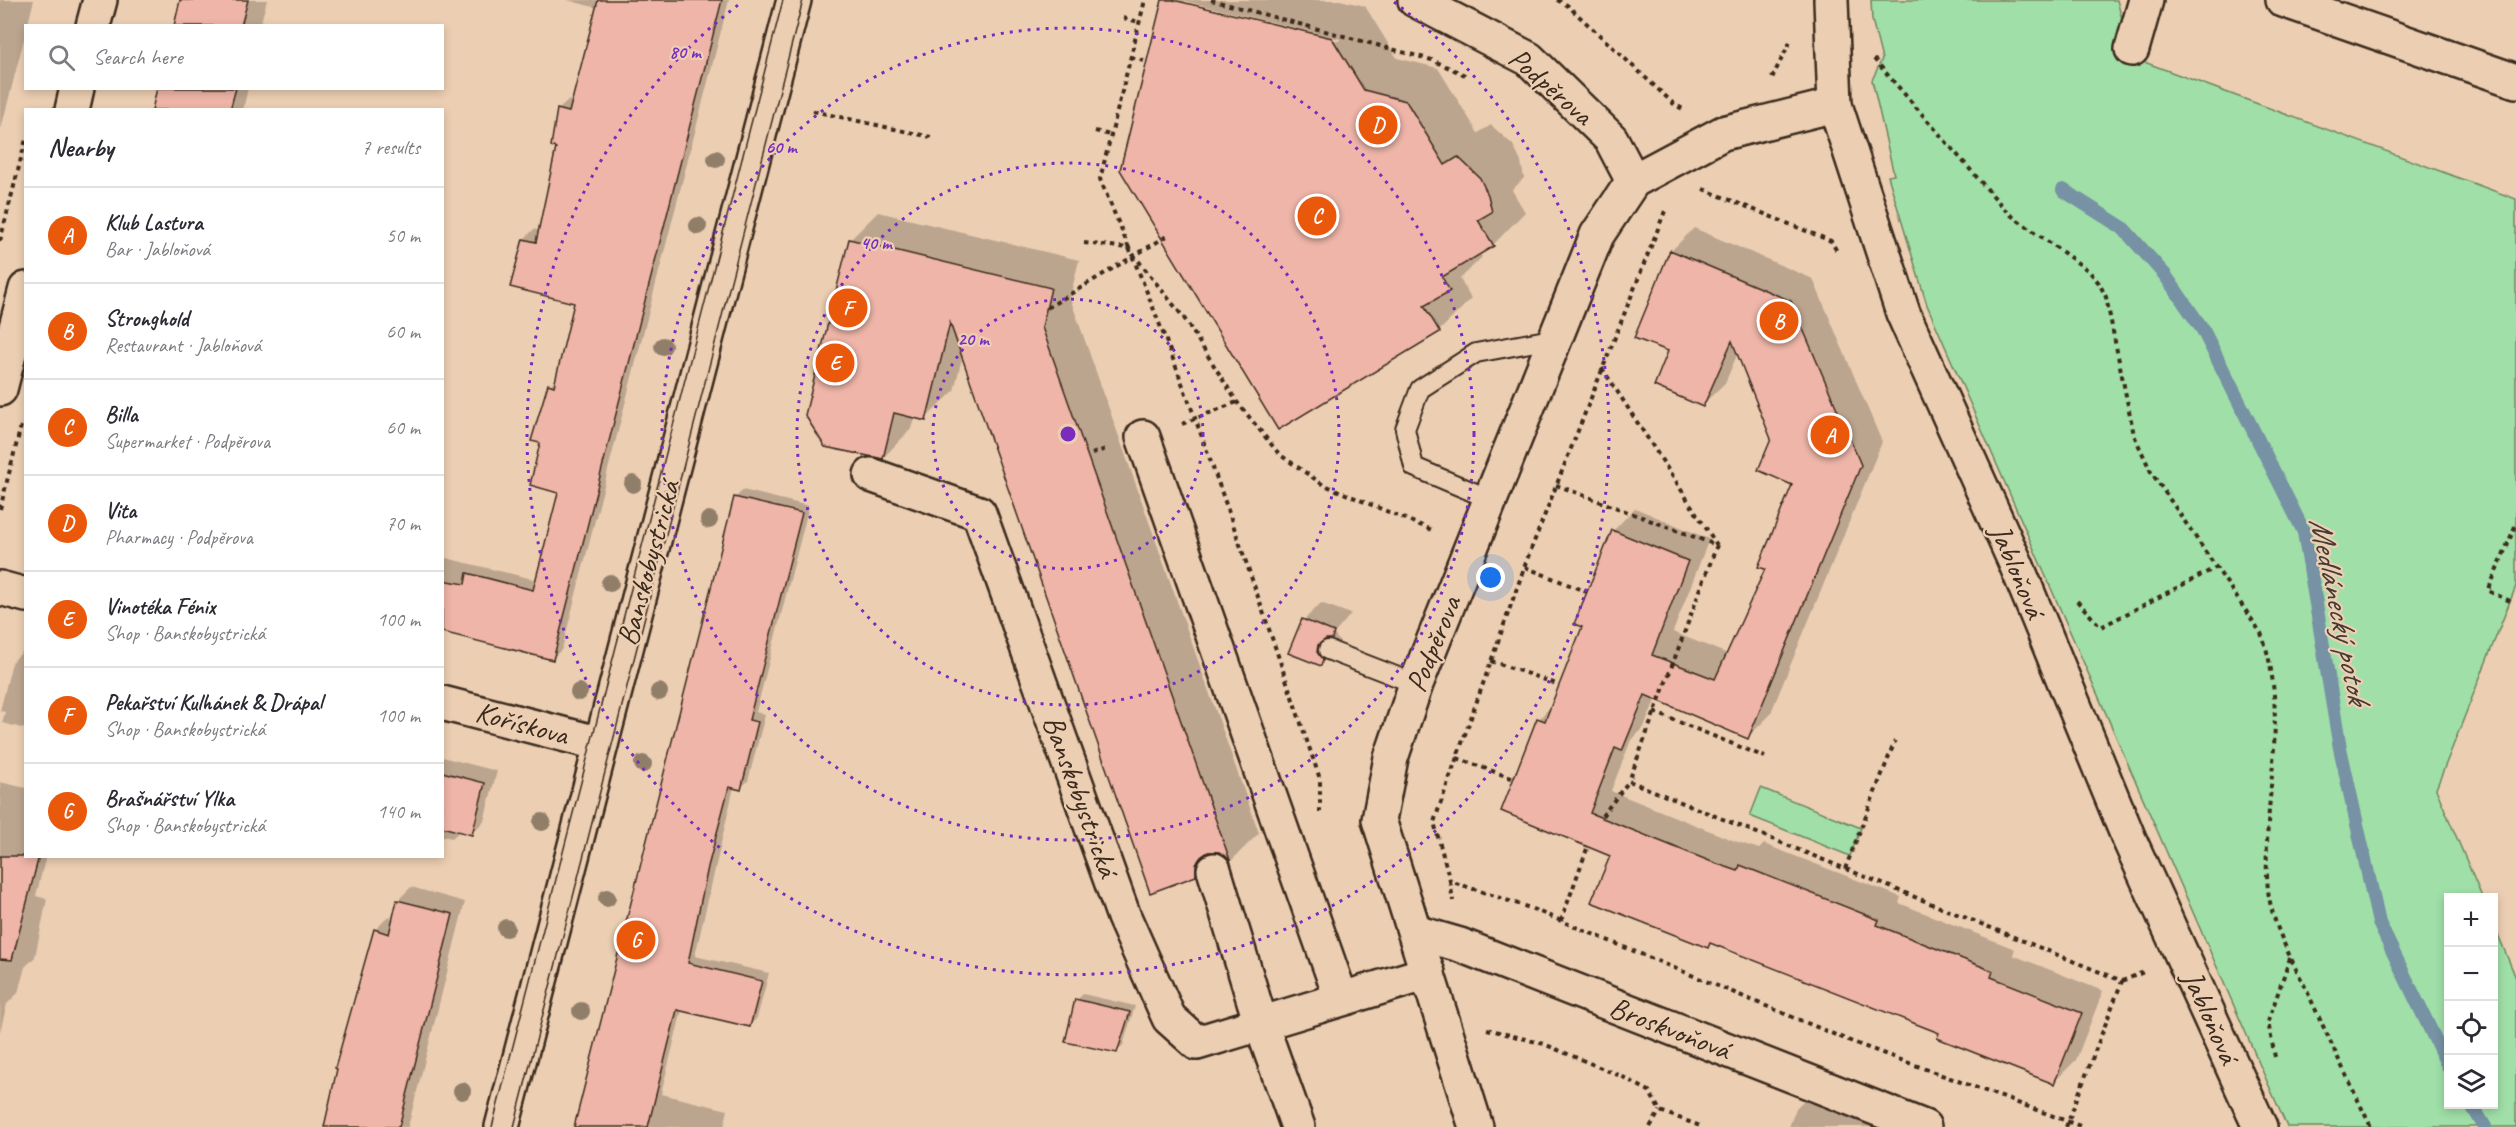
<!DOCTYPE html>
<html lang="en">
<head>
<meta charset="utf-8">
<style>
  :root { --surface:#fff; --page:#f2f2f3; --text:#2b2b33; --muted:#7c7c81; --line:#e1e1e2; --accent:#ea580c }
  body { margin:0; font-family:Caveat,sans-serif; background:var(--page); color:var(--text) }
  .controls { position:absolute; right:18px; bottom:18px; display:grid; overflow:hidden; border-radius:0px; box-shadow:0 3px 9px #0003 }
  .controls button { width:54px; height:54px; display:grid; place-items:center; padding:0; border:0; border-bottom:2px solid var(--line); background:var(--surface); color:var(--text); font:30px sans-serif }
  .you { position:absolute; left:1491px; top:578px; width:21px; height:21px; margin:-15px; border:4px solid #fff; border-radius:50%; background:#1a73e8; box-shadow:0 0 0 9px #1a73e833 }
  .badge { display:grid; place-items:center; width:39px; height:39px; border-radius:50%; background:var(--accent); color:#fff; font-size:20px; font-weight:700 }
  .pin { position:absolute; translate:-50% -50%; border:3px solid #fff; box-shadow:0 2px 6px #0006 }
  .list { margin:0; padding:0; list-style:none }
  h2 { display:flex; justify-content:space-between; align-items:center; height:78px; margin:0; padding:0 24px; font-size:26px }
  h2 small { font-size:20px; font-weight:400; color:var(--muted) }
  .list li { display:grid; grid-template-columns:39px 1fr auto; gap:18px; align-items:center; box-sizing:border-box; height:96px; padding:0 24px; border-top:2px solid var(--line) }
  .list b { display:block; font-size:22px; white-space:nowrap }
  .list p { margin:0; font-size:20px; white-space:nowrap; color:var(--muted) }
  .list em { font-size:20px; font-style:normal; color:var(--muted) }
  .icon { flex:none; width:33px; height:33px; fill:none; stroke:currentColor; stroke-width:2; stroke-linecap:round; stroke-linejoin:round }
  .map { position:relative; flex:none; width:2516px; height:1127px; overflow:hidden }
  .search { position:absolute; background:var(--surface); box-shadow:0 3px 9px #0003; left:24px; top:24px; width:420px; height:66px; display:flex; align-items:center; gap:15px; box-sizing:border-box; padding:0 21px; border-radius:0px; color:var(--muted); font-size:22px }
  .panel { position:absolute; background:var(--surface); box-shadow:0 3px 9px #0003; left:24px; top:108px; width:420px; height:750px; border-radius:0px }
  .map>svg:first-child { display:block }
</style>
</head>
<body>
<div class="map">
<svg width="2516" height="1127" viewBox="0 0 2516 1127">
  <rect width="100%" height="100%" fill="#eccfb3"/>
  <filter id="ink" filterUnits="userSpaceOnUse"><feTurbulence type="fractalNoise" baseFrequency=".0167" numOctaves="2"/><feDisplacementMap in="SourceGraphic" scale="12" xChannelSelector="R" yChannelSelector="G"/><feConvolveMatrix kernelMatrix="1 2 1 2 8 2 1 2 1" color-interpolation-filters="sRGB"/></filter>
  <g filter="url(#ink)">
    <g fill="#a0dfa7" stroke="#6e8462" stroke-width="1.5">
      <path d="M1871,0h246l5,19 -5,33 399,147v387l-80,203 46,108 -34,1v206h46v-179l22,53v149h-229l-360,-822 -39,-129 6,-1 -22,-95 10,-21 -10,-39z"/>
      <path d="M1761,788l100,40 -11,28 -100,-40z"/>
    </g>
    <g fill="#0003" fill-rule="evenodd">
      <path d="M0,0h34l-34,133z"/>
      <path d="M183,0h84l-7,26h-84z"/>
      <path d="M567,0h162l-167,649 -10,10 -110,-28v-74l95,23 23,-88 -18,-50 8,-57 8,-8 18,-75 -52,-63 10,-10 6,2 18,-85 -5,-1 6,-36 10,-9 4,1 24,-93z"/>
      <path d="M1163,0h177l25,6 32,52 41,10 40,65 13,-8 22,20 8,17 3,16 -12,12 13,22 -32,33 -14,8 3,4 -22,22 11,20 -32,32zM1185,1l155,38 -1,2 -154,-37z"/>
      <path d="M160,88h88l-5,22h-89z"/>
      <path d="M878,212l201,48 -9,38 189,535 -28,28 -11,-10 -24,24 -233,-521 -9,37 -29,28 -11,-2 -3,12 -28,29 -33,-218z"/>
      <path d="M1694,228l119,51 69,163 -112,273 -22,22 -92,-39 -12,29 -13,13 -20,51 124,50 24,8 5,-5 137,53 -2,6 116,46 -2,6 90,36 -27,69 -23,23 -112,-51 -229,-90 -5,4 -95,-91 -73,-136 14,-15 31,-78 29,-95 22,-23 74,31 -36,93 55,22 39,-86 27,-84 -56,-131 -13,30 -23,22 -32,-55 1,-99z"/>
      <path d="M743,490l66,16 -53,206 9,3 -17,66 -8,7 -6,-1 -39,169 74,17 -12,45 -8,8 -67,-16 -21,84 67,16 -4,17h-148l159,-629z"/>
      <path d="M1321,603l30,11 -17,20 6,8 -1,4 -18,18 -17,-44z"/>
      <path d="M24,650h2v79l-24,-6 3,-11 -5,-1 12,-49z"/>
      <path d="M442,757l55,14 -13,50 -12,12 -11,-3 -9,8 -10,-2z"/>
      <path d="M0,782l26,6v68h20l-10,40 11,3 -12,58 -10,10 -7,26 -11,11 -7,28z"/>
      <path d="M411,887l54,15 -57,225h-82l49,-197 13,-13 6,1 4,-18z"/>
      <path d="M1083,994l52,12 -12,39 -6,6 -40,-51z"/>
      <path d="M1818,1086l101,41h-130l7,-19z"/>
    </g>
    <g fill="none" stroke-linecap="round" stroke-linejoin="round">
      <g stroke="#7692a4" stroke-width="14">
        <path d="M2063,190l60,38 42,47 38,55 101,202 36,216 39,175 69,143"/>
        <path d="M2471,1104l14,23"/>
      </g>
    </g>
    <g fill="#eeb5a8" stroke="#3b2a1e" stroke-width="1.5">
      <path d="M180,0h68l-7,26h-67z"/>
      <path d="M598,0h124l-169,660 -111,-28v-52l23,4 2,-11 66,17 25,-97 -28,-8 10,-42 -9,-2 17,-57 6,2 20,-83 -64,-16 13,-48 13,3 20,-94 -5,-2 6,-37 12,3z"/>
      <path d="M1162,0h11l159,38 32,52 42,11 39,64 13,-8 22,21 8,17 4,17 -14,8 16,26 -52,31 8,14 -26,15 16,26 -162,98 -158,-260z"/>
      <path d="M157,88h79l-6,22h-78z"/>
      <path d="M849,239l202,49 -9,39 189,536 -12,-11h-11l-7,5 -5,8v11l-46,17 -200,-570 -24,98 -32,-8 -11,46 -58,-12 -20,-32z"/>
      <path d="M1670,250l121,51 70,164 -113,274 -103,-44 -23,56 -7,-3 -25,65 122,49 26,9 2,-6 139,55 -2,5 116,46 -2,6 91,36 -28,71 -117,-46 2,-5 -229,-90 -2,5 -117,-46 19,-46 -109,-45 36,-93 8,3 37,-94 -8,-3 38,-94 76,31 -36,94 63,24 50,-110 -7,-2 34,-82 -34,-15 13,-31 -39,-98 -29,66 -49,-21 14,-35 -34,-13z"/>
      <path d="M734,497l68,16 -53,207 9,2 -17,68 -12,-3 -21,80 -20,96 74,18 -12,46 -73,-17 -29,117h-74z"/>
      <path d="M1302,619l32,13 -2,7h-6l-8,6 -1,7 6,8 -2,6 -33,-13z"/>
      <path d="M442,772l43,11 -13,52 -30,-8z"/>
      <path d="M0,856h39l-27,104 -12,-1z"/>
      <path d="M397,900l56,14 -54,213h-75l13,-58 -2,-1 39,-139 15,5z"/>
      <path d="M1075,999l55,13 -13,41 -52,-11z"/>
    </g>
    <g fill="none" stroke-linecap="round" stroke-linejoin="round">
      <defs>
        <g id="service">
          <path d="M1492,500l-78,-33 -9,-38 15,-40 56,-36 81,-15"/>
          <path d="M1328,650l88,34"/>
        </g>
        <g id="minor">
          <path d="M1415,0l114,59 82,80 22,42"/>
          <path d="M1831,0l4,105 68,208 113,251 113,275 131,288"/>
          <path d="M2283,0l233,81"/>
          <path d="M93,26l7,-26"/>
          <path d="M2132,49l14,-49"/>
          <path d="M72,110l5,-22"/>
          <path d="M0,389l26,-100"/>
          <path d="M1143,437l198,561"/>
          <path d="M871,475l108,38 145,404 45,101 28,25 231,-70"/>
          <path d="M0,588l26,7"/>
          <path d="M442,703l159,41"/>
          <path d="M1214,870l47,154 37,103"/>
          <path d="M1415,932l45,13 464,182"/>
          <path d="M1476,1127l-97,-307 12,-62 25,-74 181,-449 36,-54 90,-48 112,-28"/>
        </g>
        <path id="tertiary" d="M502,1127l292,-1127"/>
      </defs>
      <use href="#service" stroke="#3b2a1e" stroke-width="22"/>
      <use href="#minor" stroke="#3b2a1e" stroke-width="38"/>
      <use href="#tertiary" stroke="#3b2a1e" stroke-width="38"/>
      <g stroke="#3b2a1e" stroke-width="4" stroke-dasharray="4.5 4.5" stroke-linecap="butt">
        <path d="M1211,0l221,60 33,15"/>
        <path d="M1557,0l10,5 108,100 8,4"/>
        <path d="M1123,18l16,4"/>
        <path d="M1131,57l16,5"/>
        <path d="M1874,59l134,154 81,58 10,12 7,14 28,138 17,37 110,161c31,82 -1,172 7,257 4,35 24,70 39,101 21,46 42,91 64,136"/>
        <path d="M1772,78l18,-36"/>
        <path d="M813,111l118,26"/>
        <path d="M1095,131l15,4"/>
        <path d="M1703,189l128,52 7,12"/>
        <path d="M1665,211l-137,346 -94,265 16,59 80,27 325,135 228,84"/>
        <path d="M0,241l26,-102"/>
        <path d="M1084,243l45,5c72,174 130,353 191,531v33"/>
        <path d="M1129,248l-29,-69 45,-179"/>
        <path d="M1133,254l51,64 53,84 42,52 43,30 112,47"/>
        <path d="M1602,368l115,177"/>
        <path d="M1182,424l55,-22"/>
        <path d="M1092,454l14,-5"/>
        <path d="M1556,485l160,60"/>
        <path d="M0,509l22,-87"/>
        <path d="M1717,545l-88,236 493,200 -56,146"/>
        <path d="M1525,567l62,25"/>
        <path d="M2077,601l24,26 116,-60"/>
        <path d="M2510,601l-22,-10 28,-67"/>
        <path d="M1491,661l68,24"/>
        <path d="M1654,712l111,45"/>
        <path d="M1457,758l57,21"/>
        <path d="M1602,816l27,-35"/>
        <path d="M1845,869l50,-128"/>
        <path d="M1450,881l3,20"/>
        <path d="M1561,921l27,-75"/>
        <path d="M2122,981l22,-9"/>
        <path d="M1487,1029l57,15 81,34 24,13 11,20 43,16"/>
        <path d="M2275,1057l-7,-35 22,-64"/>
        <path d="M1650,1127l10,-16"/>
      </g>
      <use href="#service" stroke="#eccfb3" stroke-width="18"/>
      <use href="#minor" stroke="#eccfb3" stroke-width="33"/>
      <use href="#tertiary" stroke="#eccfb3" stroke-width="33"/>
      <g stroke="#3b2a1e" stroke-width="1.5">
        <path d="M492,1127l291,-1127"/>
        <path d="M514,1127l289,-1127"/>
      </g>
      <path stroke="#3b2a1e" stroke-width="4" stroke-dasharray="4.5 4.5" stroke-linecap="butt" d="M1047,308l120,-72"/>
    </g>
    <g fill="#907e69">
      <circle cx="716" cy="159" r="9"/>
      <circle cx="698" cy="226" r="9"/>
      <circle cx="663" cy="346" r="9"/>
      <circle cx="633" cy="484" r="9"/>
      <circle cx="709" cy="520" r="9"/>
      <circle cx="610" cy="583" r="9"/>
      <circle cx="579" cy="692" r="9"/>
      <circle cx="659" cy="692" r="9"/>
      <circle cx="643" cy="764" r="9"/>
      <circle cx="542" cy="822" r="9"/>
      <circle cx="607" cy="898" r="9"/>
      <circle cx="506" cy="928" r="9"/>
      <circle cx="581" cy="1011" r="9"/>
      <circle cx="462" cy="1091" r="9"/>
    </g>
  </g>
  <g fill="none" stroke="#7b2cbf" stroke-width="3" stroke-dasharray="3 6">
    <circle cx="1068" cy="434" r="135"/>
    <circle cx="1068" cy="434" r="271"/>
    <circle cx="1068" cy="434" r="406"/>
    <path d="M1394 2A541 541 0 1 1 742 2"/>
  </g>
  <g text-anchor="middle" stroke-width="4.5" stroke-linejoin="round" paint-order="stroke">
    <g font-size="30" fill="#3b2a1e" stroke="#eccfb3">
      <text transform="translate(1551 86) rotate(41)" y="10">Podpěrova</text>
      <text transform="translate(648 563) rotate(-75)" y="10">Banskobystrická</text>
      <text transform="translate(2018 571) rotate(67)" y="10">Jabloňová</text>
      <text transform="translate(1433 644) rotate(-68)" y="10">Podpěrova</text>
      <text transform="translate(522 723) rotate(15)" y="10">Kořískova</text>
      <text transform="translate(1081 796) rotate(70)" y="10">Banskobystrická</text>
      <text transform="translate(2211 1017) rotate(66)" y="10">Jabloňová</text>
      <text transform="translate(1670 1028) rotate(21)" y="10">Broskvoňová</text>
    </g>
    <g font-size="32" font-style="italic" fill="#453b34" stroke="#eccfb3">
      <text transform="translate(2340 610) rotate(78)" y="11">Medlánecký potok</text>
    </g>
  </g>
  <circle cx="1068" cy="434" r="9" fill="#7b2cbf" stroke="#eccfb3" stroke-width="3"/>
  <g font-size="18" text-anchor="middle" font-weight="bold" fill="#7b2cbf" stroke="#eccfb3" stroke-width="4.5" stroke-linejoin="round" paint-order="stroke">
    <text x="685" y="58">80 m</text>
    <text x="781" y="153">60 m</text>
    <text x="876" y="249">40 m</text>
    <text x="973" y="345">20 m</text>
  </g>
</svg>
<div class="controls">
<button>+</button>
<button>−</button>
<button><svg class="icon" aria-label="locate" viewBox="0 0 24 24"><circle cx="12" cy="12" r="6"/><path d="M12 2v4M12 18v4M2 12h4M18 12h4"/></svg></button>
<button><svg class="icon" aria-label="layers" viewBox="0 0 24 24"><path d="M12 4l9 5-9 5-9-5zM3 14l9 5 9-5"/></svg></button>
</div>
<div class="you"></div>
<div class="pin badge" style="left:1830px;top:435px">A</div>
<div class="pin badge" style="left:1779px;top:321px">B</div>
<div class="pin badge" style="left:1317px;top:216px">C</div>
<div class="pin badge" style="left:1378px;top:125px">D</div>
<div class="pin badge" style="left:835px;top:363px">E</div>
<div class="pin badge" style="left:848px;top:308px">F</div>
<div class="pin badge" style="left:636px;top:940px">G</div>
<div class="search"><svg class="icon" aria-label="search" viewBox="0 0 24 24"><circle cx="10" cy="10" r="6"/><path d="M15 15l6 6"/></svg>Search here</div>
<section class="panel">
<h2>Nearby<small>7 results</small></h2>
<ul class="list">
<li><span class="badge">A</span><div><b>Klub Lastura</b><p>Bar · Jabloňová</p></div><em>50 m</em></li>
<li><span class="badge">B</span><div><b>Stronghold</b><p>Restaurant · Jabloňová</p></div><em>60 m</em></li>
<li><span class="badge">C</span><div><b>Billa</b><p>Supermarket · Podpěrova</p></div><em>60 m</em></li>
<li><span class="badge">D</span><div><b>Vita</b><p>Pharmacy · Podpěrova</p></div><em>70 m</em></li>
<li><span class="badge">E</span><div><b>Vinotéka Fénix</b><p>Shop · Banskobystrická</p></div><em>100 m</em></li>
<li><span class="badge">F</span><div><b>Pekařství Kulhánek &amp; Drápal</b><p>Shop · Banskobystrická</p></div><em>100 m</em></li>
<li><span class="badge">G</span><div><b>Brašnářství Ylka</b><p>Shop · Banskobystrická</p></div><em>140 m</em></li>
</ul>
</section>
</div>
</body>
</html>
